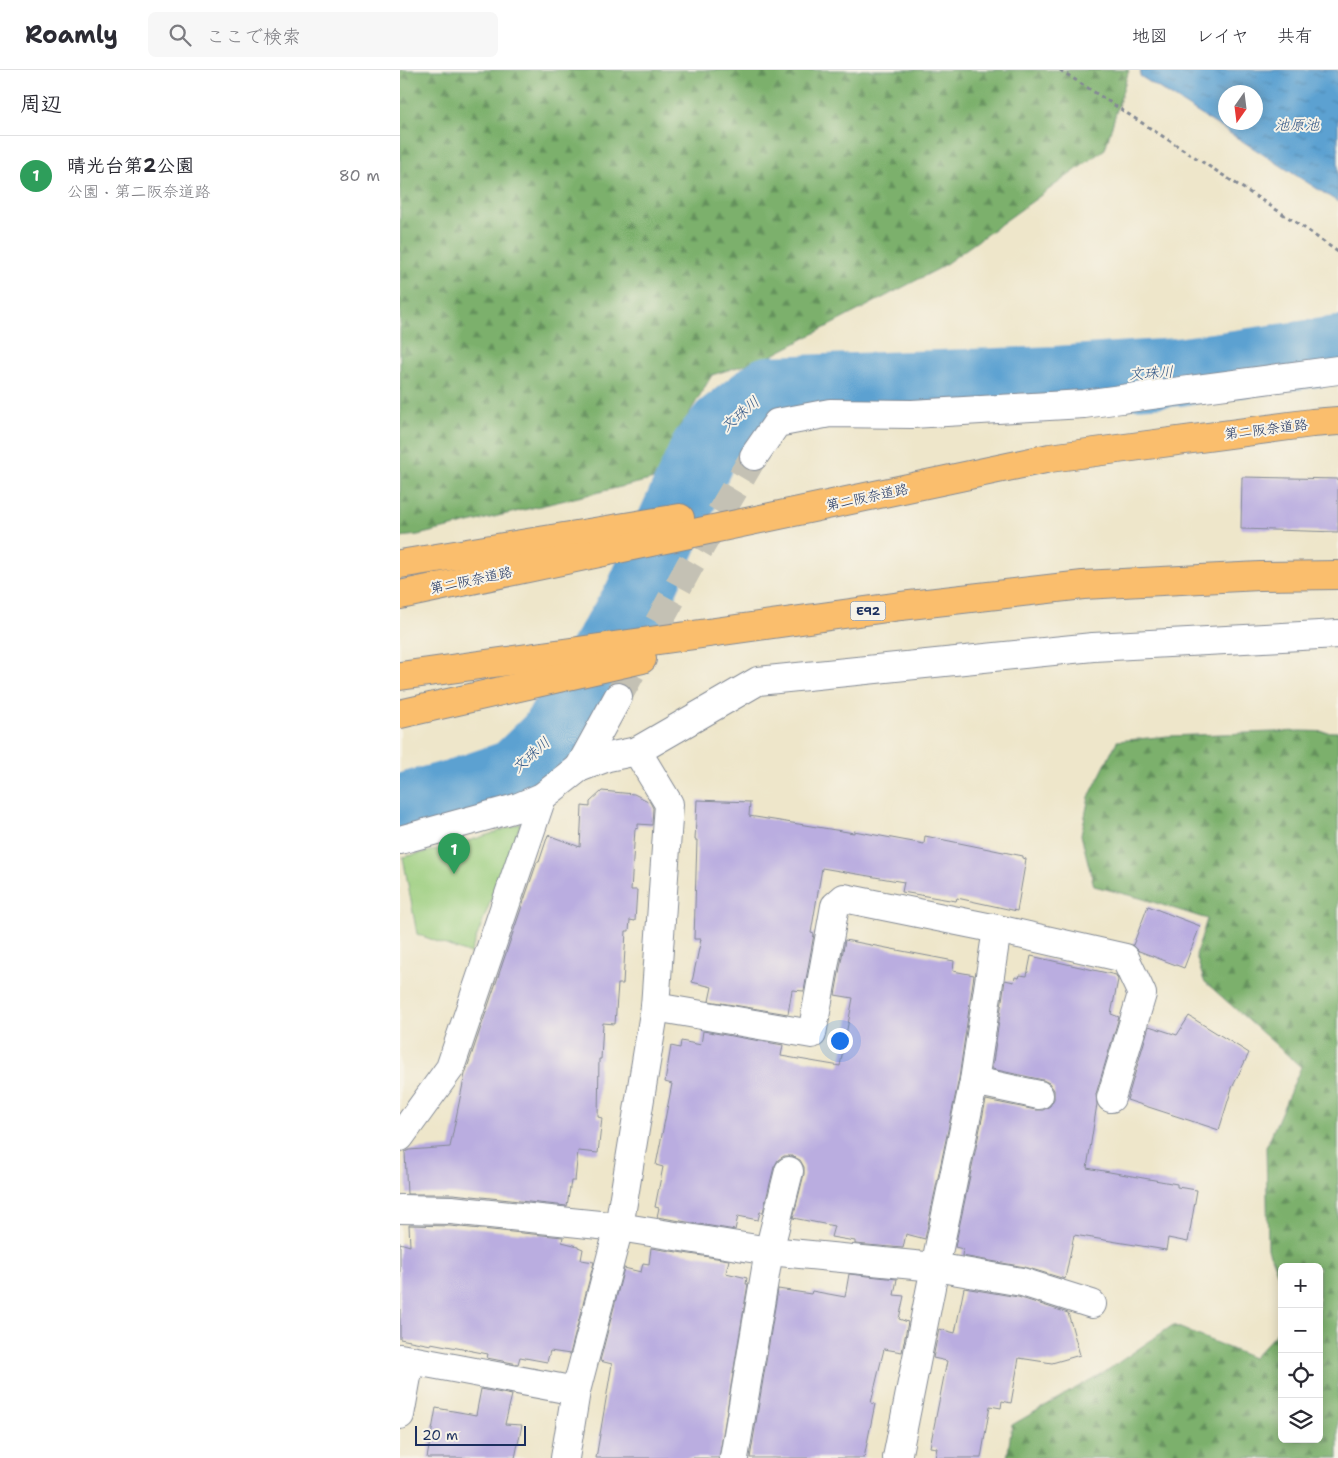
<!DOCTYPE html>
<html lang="ja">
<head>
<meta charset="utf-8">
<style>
  :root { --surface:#fff; --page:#f7f7f7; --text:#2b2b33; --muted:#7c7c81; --line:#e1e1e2; --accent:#b45309 }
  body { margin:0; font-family:"Shantell Sans","Klee One",sans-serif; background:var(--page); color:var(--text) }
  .controls { position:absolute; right:15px; bottom:15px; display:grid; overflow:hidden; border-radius:8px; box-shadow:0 2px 12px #0003 }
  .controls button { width:45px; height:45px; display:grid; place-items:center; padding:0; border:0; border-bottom:1px solid var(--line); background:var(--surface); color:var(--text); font:25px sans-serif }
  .compass { position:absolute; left:818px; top:15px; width:45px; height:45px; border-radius:50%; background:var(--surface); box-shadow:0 2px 12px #0003; rotate:194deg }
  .scale { position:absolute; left:15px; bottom:12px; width:111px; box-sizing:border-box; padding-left:5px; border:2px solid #1b2f5e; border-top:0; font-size:14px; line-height:18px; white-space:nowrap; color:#1b2f5e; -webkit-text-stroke:4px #f7f3e8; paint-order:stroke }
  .you { position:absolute; left:439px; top:970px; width:18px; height:18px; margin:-12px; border:4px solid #fff; border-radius:50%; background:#1a73e8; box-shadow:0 0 0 8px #1a73e833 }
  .badge { display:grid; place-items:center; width:32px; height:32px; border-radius:50%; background:var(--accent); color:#fff; font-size:16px; font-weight:700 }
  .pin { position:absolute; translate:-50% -41px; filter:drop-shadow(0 1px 2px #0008) }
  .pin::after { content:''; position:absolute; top:26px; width:18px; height:15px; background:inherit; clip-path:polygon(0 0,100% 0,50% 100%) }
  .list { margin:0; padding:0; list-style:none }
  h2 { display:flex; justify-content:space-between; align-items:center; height:65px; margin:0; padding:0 20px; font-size:21px }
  h2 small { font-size:16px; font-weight:400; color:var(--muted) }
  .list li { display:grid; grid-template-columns:32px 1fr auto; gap:15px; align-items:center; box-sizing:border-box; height:80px; padding:0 20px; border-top:1px solid var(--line) }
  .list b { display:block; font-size:19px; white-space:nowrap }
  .list p { margin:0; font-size:16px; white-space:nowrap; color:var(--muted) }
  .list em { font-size:16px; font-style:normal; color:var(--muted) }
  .icon { flex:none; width:28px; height:28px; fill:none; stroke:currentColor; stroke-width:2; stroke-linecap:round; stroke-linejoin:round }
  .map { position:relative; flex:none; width:938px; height:1388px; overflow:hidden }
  header { display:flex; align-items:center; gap:30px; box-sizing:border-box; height:70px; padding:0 25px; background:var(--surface); border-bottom:1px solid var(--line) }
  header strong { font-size:24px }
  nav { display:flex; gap:28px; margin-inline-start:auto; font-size:18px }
  .search { width:350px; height:45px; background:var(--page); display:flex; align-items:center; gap:12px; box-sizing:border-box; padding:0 18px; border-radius:8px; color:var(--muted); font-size:19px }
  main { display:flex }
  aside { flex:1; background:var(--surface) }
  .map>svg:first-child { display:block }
</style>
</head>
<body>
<header>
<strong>Roamly</strong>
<div class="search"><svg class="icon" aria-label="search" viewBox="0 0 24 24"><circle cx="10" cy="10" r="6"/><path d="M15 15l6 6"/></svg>ここで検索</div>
<nav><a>地図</a><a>レイヤ</a><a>共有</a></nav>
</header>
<main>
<aside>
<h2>周辺<small></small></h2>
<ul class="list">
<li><span class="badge" style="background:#2e9e5b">1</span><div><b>晴光台第2公園</b><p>公園 · 第二阪奈道路</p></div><em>80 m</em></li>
</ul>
</aside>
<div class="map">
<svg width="938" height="1388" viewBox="0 0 938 1388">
  <defs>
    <pattern id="forest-firs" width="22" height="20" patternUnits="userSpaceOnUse" patternTransform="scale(1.25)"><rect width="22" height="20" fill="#7bb06c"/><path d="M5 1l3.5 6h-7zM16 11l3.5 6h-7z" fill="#64905c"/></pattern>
    <pattern id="water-ripples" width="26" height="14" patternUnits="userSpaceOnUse" patternTransform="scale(1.25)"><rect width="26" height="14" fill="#5ca1d1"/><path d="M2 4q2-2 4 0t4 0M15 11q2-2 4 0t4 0" fill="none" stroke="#4b84ad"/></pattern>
  </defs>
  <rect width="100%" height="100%" fill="#f7f3e8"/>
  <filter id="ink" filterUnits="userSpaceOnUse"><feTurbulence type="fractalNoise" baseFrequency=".02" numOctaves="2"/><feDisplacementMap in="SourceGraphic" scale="10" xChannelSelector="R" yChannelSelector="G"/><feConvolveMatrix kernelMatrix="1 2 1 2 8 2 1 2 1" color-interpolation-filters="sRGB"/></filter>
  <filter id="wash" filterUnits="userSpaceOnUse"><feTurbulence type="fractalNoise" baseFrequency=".0096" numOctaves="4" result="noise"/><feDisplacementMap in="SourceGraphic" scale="20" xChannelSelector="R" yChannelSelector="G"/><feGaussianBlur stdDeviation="1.12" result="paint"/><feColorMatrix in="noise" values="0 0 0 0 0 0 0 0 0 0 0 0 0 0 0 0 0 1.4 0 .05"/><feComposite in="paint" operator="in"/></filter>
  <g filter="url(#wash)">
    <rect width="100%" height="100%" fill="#eee6ca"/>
    <path fill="#9acd7d" stroke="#5a7e6e" d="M121,753l-51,131 -53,-20 -14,-77c41,-8 79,-19 118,-34z"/>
    <g fill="url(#forest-firs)" stroke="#4b7065">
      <path d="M0,0h729l-24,79 -165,119 -173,90 -55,17 -28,47 -17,54 -249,59 -18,2z"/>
      <path d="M900,661l38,1v726h-331l5,-33 97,-56 64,-44 80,33 29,-31v112h37v-172h-37v18l-14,-36 -2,-102 35,-80 -97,-86 -8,-26 11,-36 -67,-21 -46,-12 -13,-51 8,-38 28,-56 51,-5z"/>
    </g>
    <path fill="url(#water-ripples)" stroke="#3c6898" fill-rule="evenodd" d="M741,0h197v132l-198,-126zM826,22h30v30h-30z"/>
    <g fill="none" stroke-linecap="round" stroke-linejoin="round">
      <path stroke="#5ca1d1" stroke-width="68" d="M0,738l59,-16 56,-19 36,-35 86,-139 67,-149 18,-23 47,-37 288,-10 121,-8 160,-22"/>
    </g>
    <g id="blocks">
      <g fill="#baade0">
        <path d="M842,407l96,2v53l-97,-3z"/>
        <path d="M202,721l32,3 16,8 3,6 -1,17 -14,-1v4l-3,1 -4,61h6l-2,31 -5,-1 -1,11h-3l-3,53h-5l-3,40 -12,-1 -2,36h-2l-1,58 4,1 -4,35 -20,-2 -3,30h-4l-4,25 -114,-12h-46l-2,-42 4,-2 41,-3 15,-73 72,-212h2l9,-27 32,12 2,-41 8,1v-5z"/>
        <path d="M297,730l53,2 -1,14 105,17v-2l70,13 1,-8 98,20v2l3,1 -9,52 -60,-13 -1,3 -54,-9 2,-10 -82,-14 -11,65 3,1 -10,57 -12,-1 -4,24 -79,-13 3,-14 -20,-5 9,-43h-7l3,-99h-2z"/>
        <path d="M748,836l52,20 -16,42 -45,-17 -6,-6z"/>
        <path d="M445,870l109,21 -1,10 21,4 -15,103 -34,161 -19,-5 -3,14 -48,-4v-3l-24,-4 3,-11 -41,-8 11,-44v-7l-4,-7 -8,-4h-8l-6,4 -4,7 -11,45h-3l-2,8 -20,-4 -3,14 -78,-13 2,-9 -4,-1 8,-40 -7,-2 16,-81 -7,-2 6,-36 9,2 1,-7 20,4 2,-14 80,14 -2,11 59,10 13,-68 -18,-3z"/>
        <path d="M631,886l85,19 2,5 -7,34 8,3 -23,77 1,10 -10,64 90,16v3l20,3 -9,52 -20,-4 -2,12 -92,-15 -9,44 -40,-12 -63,-11 1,-7 -8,-2 31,-147 50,10h7l7,-4 4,-7v-9l-5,-7 -6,-3 -51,-11 13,-89 9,2 1,-5 4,1 1,-3 7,1z"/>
        <path d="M789,946l60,37 -17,35 -13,42 -92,-30 22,-74 28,9z"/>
        <path d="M9,1155l41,1 113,11 -1,5 16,4v1l5,2 -2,11 13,2 -24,92 -20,-3 -3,11 -27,-5 -2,7 -31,-6 1,-4 -57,-11v2l-31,-6v-96l10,3z"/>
        <path d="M251,1178l78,12 -3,13 21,5 -1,6h2l-29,174h-123l16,-94 -12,-3 24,-93 17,4 2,-9 6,1z"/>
        <path d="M449,1204l48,5 -3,16 10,1 -5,23 9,3 -6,30 -18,-3 -13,54 4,1 -11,54h-114l28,-169 33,5 1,-3 33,6z"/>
        <path d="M564,1218l54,9 50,16 12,42 -28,8 -33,-5 -8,45 -9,-2 -1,7 -11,-2 -9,52h-46l2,-10 -7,-1 17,-86 -14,-3 6,-29 16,4z"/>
        <path d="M81,1319l31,6 -7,29 17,1 -7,33h-88l9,-50 40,7z"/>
      </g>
    </g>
  </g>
  <g filter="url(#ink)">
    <use href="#blocks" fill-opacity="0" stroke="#848a94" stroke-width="1"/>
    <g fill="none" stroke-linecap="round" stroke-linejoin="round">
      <path stroke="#c4c1b4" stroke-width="28" stroke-dasharray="28 14" stroke-linecap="butt" d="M218,627l72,-132 64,-109"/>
      <defs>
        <g id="minor">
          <path d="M354,386l23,-33 53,-10 82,1 172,-10 254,-34"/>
          <path d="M179,698l39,-71"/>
          <path d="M0,770l116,-32 26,-11 37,-29 29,-11 29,-6 121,-70 335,-34 245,-13"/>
          <path d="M597,859l128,29 17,36 -31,104"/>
          <path d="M255,937l157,27 23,-128 9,-8 153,31 -23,152 -39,186 -38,191"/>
          <path d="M574,1011l65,14"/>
          <path d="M0,1067l50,-69 92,-271"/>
          <path d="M0,1139l51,1 168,17 150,24 166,16 87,15 70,22"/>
          <path d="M0,1288l176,33"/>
          <path d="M0,1345l10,-55"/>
          <path d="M165,1388l11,-67 43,-164 36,-220 14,-203 -32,-53"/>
          <path d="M334,1388l35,-207 20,-80"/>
        </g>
        <g id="highway">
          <path d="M0,494l280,-46"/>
          <path d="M0,525l650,-137 262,-35 26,-2"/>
          <path d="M0,606l501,-70 182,-21 177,-9 78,-1"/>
          <path d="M0,644l242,-55"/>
        </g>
      </defs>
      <use href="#minor" stroke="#848a94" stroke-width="30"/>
      <use href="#highway" stroke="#848a94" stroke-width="30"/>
      <path stroke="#848a94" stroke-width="3" stroke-dasharray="4 4" stroke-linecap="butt" d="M660,0l240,155 38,27"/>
      <use href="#minor" stroke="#fff" stroke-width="28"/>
      <use href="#highway" stroke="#fabe6d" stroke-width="28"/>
    </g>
  </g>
  <g text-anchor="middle" stroke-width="4" stroke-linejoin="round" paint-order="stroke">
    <rect fill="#f7f3e8" stroke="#5d6a87" stroke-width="1" x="450.5" y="531.5" width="35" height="19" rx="4"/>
    <g font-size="12" font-weight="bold" fill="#1b2f5e">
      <text x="468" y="545">E92</text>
    </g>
    <g font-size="14" fill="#1b2f5e" stroke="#f7f3e8">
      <text transform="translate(866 359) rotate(-7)" y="5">第二阪奈道路</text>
      <text transform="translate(467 427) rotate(-12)" y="5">第二阪奈道路</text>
      <text transform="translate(71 510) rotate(-12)" y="5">第二阪奈道路</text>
    </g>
    <g font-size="15" font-style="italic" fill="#325786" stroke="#f7f3e8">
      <text x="897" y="60">池原池</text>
      <text transform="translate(751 303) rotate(-3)" y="5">文珠川</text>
      <text transform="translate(340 344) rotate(-40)" y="5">文珠川</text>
      <text transform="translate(131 685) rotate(-42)" y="5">文珠川</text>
    </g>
  </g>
</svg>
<div class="controls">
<button>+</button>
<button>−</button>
<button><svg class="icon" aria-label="locate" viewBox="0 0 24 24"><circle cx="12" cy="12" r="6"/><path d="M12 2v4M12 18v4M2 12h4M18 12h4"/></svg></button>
<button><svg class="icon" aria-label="layers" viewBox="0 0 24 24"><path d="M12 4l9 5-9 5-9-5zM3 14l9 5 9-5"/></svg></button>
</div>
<svg class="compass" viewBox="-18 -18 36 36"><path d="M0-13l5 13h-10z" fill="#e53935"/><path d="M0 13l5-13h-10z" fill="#7c7c81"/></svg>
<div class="scale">20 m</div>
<div class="you"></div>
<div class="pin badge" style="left:54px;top:804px;background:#2e9e5b">1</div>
</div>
</main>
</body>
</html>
